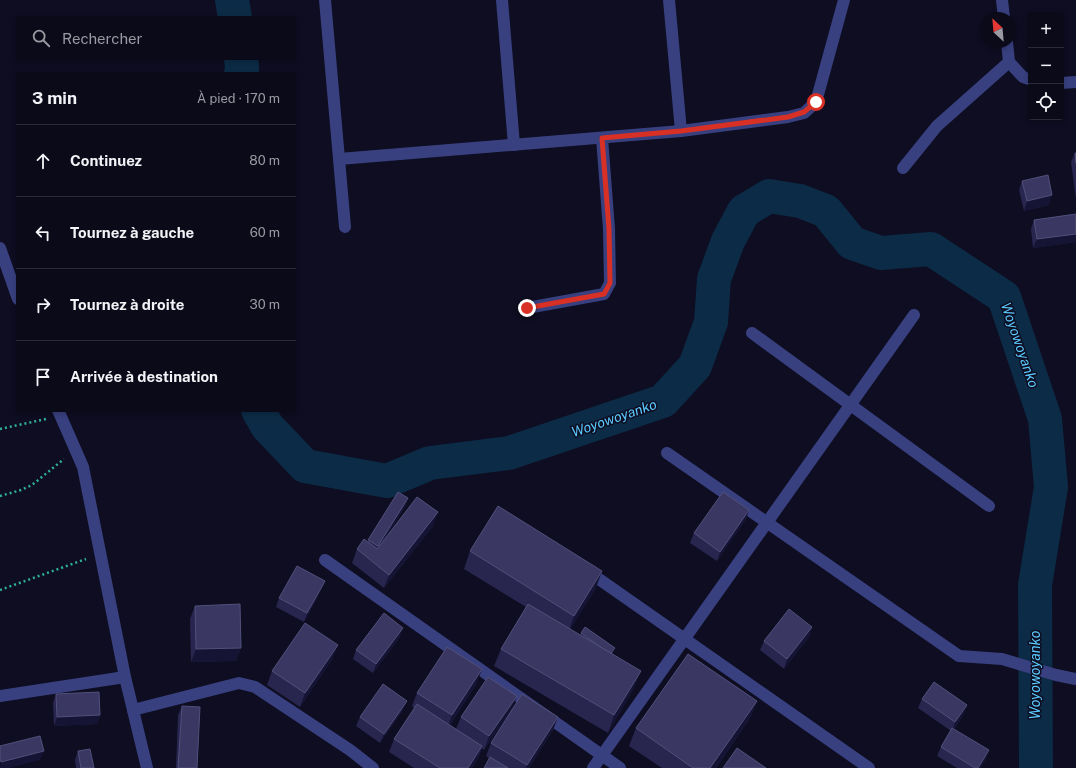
<!DOCTYPE html>
<html lang="fr">
<head>
<meta charset="utf-8">
<style>
  :root { --surface:#0a0a19; --page:#181826; --text:#f1f3f6; --muted:#999aa2; --line:#2a2b38 }
  body { margin:0; font-family:"Public Sans",sans-serif; background:var(--page); color:var(--text) }
  .controls { position:absolute; right:12px; top:12px; display:grid; overflow:hidden; border-radius:4px; box-shadow:0 2px 6px #0003 }
  .controls button { width:36px; height:36px; display:grid; place-items:center; padding:0; border:0; border-bottom:1px solid var(--line); background:var(--surface); color:var(--text); font:20px sans-serif }
  .compass { position:absolute; left:980px; top:12px; width:36px; height:36px; border-radius:50%; background:var(--surface); box-shadow:0 2px 6px #0003; rotate:334deg }
  .stop { position:absolute; width:12px; height:12px; margin:-9px; border:3px solid #d93025; border-radius:50%; background:#fff }
  .stop.end { background:#d93025; border-color:#fff; box-shadow:0 1px 4px #0008 }
  .list { margin:0; padding:0; list-style:none }
  h2 { display:flex; justify-content:space-between; align-items:center; height:52px; margin:0; padding:0 16px; font-size:17px }
  h2 small { font-size:13px; font-weight:400; color:var(--muted) }
  .list li { display:grid; grid-template-columns:26px 1fr auto; gap:12px; align-items:center; box-sizing:border-box; height:72px; padding:0 16px; border-top:1px solid var(--line) }
  .list b { display:block; font-size:15px; white-space:nowrap }
  .list em { font-size:13px; font-style:normal; color:var(--muted) }
  .icon { flex:none; width:22px; height:22px; fill:none; stroke:currentColor; stroke-width:2; stroke-linecap:round; stroke-linejoin:round }
  .map { position:relative; flex:none; width:1076px; height:768px; overflow:hidden }
  .search { position:absolute; background:var(--surface); box-shadow:0 2px 6px #0003; left:16px; top:16px; width:280px; height:44px; display:flex; align-items:center; gap:10px; box-sizing:border-box; padding:0 14px; border-radius:4px; color:var(--muted); font-size:15px }
  .panel { position:absolute; background:var(--surface); box-shadow:0 2px 6px #0003; left:16px; top:72px; width:280px; height:340px; border-radius:4px }
  .map>svg:first-child { display:block }
</style>
</head>
<body>
<div class="map">
<svg width="1076" height="768" viewBox="0 0 1076 768">
  <rect width="100%" height="100%" fill="#0e0d21"/>
  <g fill="none" stroke-linecap="round" stroke-linejoin="round">
    <g stroke="#0c2b46" stroke-width="34">
      <path d="M232,0l3,18"/>
      <path d="M241,74l1,-7 -1,-9"/>
      <path d="M258,410l9,16 38,40 82,15 43,-18 79,-10 154,-52 32,-35 16,-44 3,-43 14,-38 16,-30 25,-15 31,5 26,10 26,32 29,10 50,-4 73,48 41,122 6,68 -16,98 1,183"/>
    </g>
    <g stroke="#2eb397" stroke-width="2.5" stroke-dasharray="2 3" stroke-linecap="butt">
      <path d="M0,429l46,-10"/>
      <path d="M0,496l21,-6 11,-5 32,-26"/>
      <path d="M0,590l86,-31"/>
    </g>
    <g stroke="#384080" stroke-width="12">
      <path d="M325,0l20,227"/>
      <path d="M502,0l12,145"/>
      <path d="M669,0l12,131"/>
      <path d="M1002,0l2,18"/>
      <path d="M1007,42l2,20 14,15 8,3"/>
      <path d="M1061,83l15,-1"/>
      <path d="M339,159l342,-28 107,-14 16,-4 12,-11 28,-102"/>
      <path d="M903,168l34,-42 72,-64"/>
      <path d="M0,248l18,51"/>
      <path d="M527,308l77,-14 6,-11 -1,-54 -7,-91"/>
      <path d="M752,333l237,173"/>
      <path d="M58,410l25,57 42,210 22,91"/>
      <path d="M667,453l292,203 43,3 54,16 20,4"/>
      <path d="M325,560l295,208"/>
      <path d="M586,570l283,198"/>
      <path d="M0,696l125,-19"/>
      <path d="M133,710l106,-27 16,4 95,63 23,18"/>
      <path d="M593,768l321,-453"/>
    </g>
  </g>
  <g fill="#28264f">
    <path d="M1075,153h1v46l-5,-37z"/>
    <path d="M1022,181l27,24 -25,6 -5,-21z"/>
    <path d="M1076,214v28l-43,6 -2,-19 3,-9z"/>
    <path d="M408,498l-3,9 -19,30 47,-11 -49,62 -32,-25 5,-14 11,-7v-2z"/>
    <path d="M749,510l-3,9 -29,42 -27,-18 4,-10z"/>
    <path d="M470,551l126,37 -26,41 10,6 1,-2 32,19 -1,2 22,34 -26,45 -114,-67 7,-17 25,-42 -62,-38z"/>
    <path d="M325,581l-4,9 -17,32 -28,-15 3,-9z"/>
    <path d="M195,606l46,42 -5,13 -45,1 -1,-43z"/>
    <path d="M812,627l-3,10 -25,32 -24,-19 4,-9z"/>
    <path d="M400,637l-27,36 -20,-14 3,-9z"/>
    <path d="M333,658l-33,49 -33,-22 5,-14z"/>
    <path d="M477,683l-27,42 6,4 5,-12 51,-8 -28,41 -2,-2 -4,11 -6,9h-58l-25,-16 5,-13 20,-31 -2,-2 5,-13z"/>
    <path d="M56,694l44,21 -3,9 -43,2 -1,-23z"/>
    <path d="M922,699l42,15 -10,15 32,30 -6,9h-23l-20,-12 4,-9 10,-16 -33,-23z"/>
    <path d="M757,701l-7,17 -34,50h-54l-33,-22 7,-18z"/>
    <path d="M182,706l15,62h-21l2,-53z"/>
    <path d="M403,710l-23,33 -24,-17 4,-9z"/>
    <path d="M558,717l-5,13 -24,38h-45l5,-10 -3,-2 5,-13z"/>
    <path d="M78,751l16,17h-18l-1,-8z"/>
  </g>
  <g fill="#161435">
    <path d="M1052,195l-3,10 -25,6 3,-10z"/>
    <path d="M1076,234v8l-43,6 4,-9z"/>
    <path d="M408,498l-3,9 -30,48 3,-9z"/>
    <path d="M749,510l-3,9 -29,42 3,-9z"/>
    <path d="M438,512l-5,14 -49,62 5,-13z"/>
    <path d="M602,571l-6,17 -28,45 6,-17z"/>
    <path d="M325,581l-4,9 -17,32 3,-9z"/>
    <path d="M812,627l-3,10 -25,32 3,-10z"/>
    <path d="M403,628l-3,9 -27,36 3,-9z"/>
    <path d="M338,645l-5,13 -33,49 5,-14z"/>
    <path d="M241,648l-5,13 -45,1 5,-13z"/>
    <path d="M482,669l-5,14 -30,46 5,-14z"/>
    <path d="M641,671l-7,17 -26,45 6,-18z"/>
    <path d="M517,696l-5,13 -28,41 5,-14z"/>
    <path d="M407,701l-4,9 -23,33 4,-9z"/>
    <path d="M757,701l-7,17 -34,50h-6z"/>
    <path d="M967,705l-3,9 -12,17 3,-9z"/>
    <path d="M100,715l-3,9 -43,2 3,-9z"/>
    <path d="M558,717l-5,13 -24,38h-3l1,-3z"/>
    <path d="M482,746l-4,13 -6,9h-4z"/>
    <path d="M989,750l-3,9 -6,9h-2z"/>
    <path d="M44,751l-4,9 -31,8h-9l1,-6z"/>
  </g>
  <g fill="#3a3862" stroke="#51507b">
    <path d="M1075,153h1v10z"/>
    <path d="M1048,175l4,20 -25,6 -5,-20z"/>
    <path d="M1076,214v20l-39,5 -3,-19z"/>
    <path d="M398,492l10,6 -30,48 -10,-6z"/>
    <path d="M723,492l26,18 -29,42 -26,-19z"/>
    <path d="M417,497l21,15 -49,63 -32,-26 7,-10 13,10z"/>
    <path d="M498,506l104,65 -28,45 -104,-65z"/>
    <path d="M297,566l28,15 -18,32 -28,-15z"/>
    <path d="M240,604l1,44 -45,1 -1,-43z"/>
    <path d="M528,604l113,67 -27,44 -113,-66z"/>
    <path d="M789,609l23,18 -25,32 -23,-18z"/>
    <path d="M384,613l19,15 -27,36 -20,-14z"/>
    <path d="M305,623l33,22 -33,48 -33,-22z"/>
    <path d="M585,627l30,21 -4,5 -12,-7 -18,-13z"/>
    <path d="M447,647l35,22 -30,46 -35,-22z"/>
    <path d="M688,654l69,47 -47,67h-17l-57,-40z"/>
    <path d="M488,677l29,19 -28,40 -28,-19z"/>
    <path d="M934,682l33,23 -12,17 -33,-23z"/>
    <path d="M383,684l24,17 -23,33 -24,-17z"/>
    <path d="M99,692l1,23 -43,2 -1,-23z"/>
    <path d="M522,694l36,23 -31,48 -36,-22z"/>
    <path d="M417,704l65,42 -14,22h-28l-46,-29z"/>
    <path d="M182,706l18,1 -3,61h-19z"/>
    <path d="M952,728l37,22 -11,18h-3l-34,-21z"/>
    <path d="M40,736l4,15 -43,11 -1,-3v-13z"/>
    <path d="M737,748l29,20h-43z"/>
    <path d="M90,749l4,19h-13l-3,-17z"/>
    <path d="M490,757l18,11h-24z"/>
  </g>
  <g fill="none" stroke-linecap="round" stroke-linejoin="round">
    <path stroke="#d93025" stroke-width="5" d="M527,308l77,-14 6,-11 -1,-54 -7,-91 79,-7 107,-14 16,-5 12,-10"/>
  </g>
  <g text-anchor="middle" stroke-width="3" stroke-linejoin="round" paint-order="stroke">
    <g font-size="14" font-style="italic" fill="#5bcbff" stroke="#0e0d21">
      <text transform="translate(1020 345) rotate(71)" y="5">Woyowoyanko</text>
      <text transform="translate(614 418) rotate(-19)" y="5">Woyowoyanko</text>
      <text transform="translate(1035 675) rotate(-90)" y="5">Woyowoyanko</text>
    </g>
  </g>
</svg>
<div class="controls">
<button>+</button>
<button>−</button>
<button><svg class="icon" aria-label="locate" viewBox="0 0 24 24"><circle cx="12" cy="12" r="6"/><path d="M12 2v4M12 18v4M2 12h4M18 12h4"/></svg></button>
</div>
<svg class="compass" viewBox="-18 -18 36 36"><path d="M0-13l5 13h-10z" fill="#e53935"/><path d="M0 13l5-13h-10z" fill="#999aa2"/></svg>
<div class="stop" style="left:816px;top:102px"></div>
<div class="stop end" style="left:527px;top:308px"></div>
<div class="search"><svg class="icon" aria-label="search" viewBox="0 0 24 24"><circle cx="10" cy="10" r="6"/><path d="M15 15l6 6"/></svg>Rechercher</div>
<section class="panel">
<h2>3 min<small>À pied · 170 m</small></h2>
<ul class="list">
<li><svg class="icon" aria-label="ahead" viewBox="0 0 24 24"><path d="M12 20V5M6 11l6-6 6 6"/></svg><div><b>Continuez</b></div><em>80 m</em></li>
<li><svg class="icon" aria-label="left" viewBox="0 0 24 24"><path d="M17 20v-9H6M10 6l-5 5 5 5"/></svg><div><b>Tournez à gauche</b></div><em>60 m</em></li>
<li><svg class="icon" aria-label="right" viewBox="0 0 24 24"><path d="M7 20v-9h11M14 6l5 5-5 5"/></svg><div><b>Tournez à droite</b></div><em>30 m</em></li>
<li><svg class="icon" aria-label="arrive" viewBox="0 0 24 24"><path d="M6 21V4h12l-3 4 3 4H6"/></svg><div><b>Arrivée à destination</b></div></li>
</ul>
</section>
</div>
</body>
</html>
